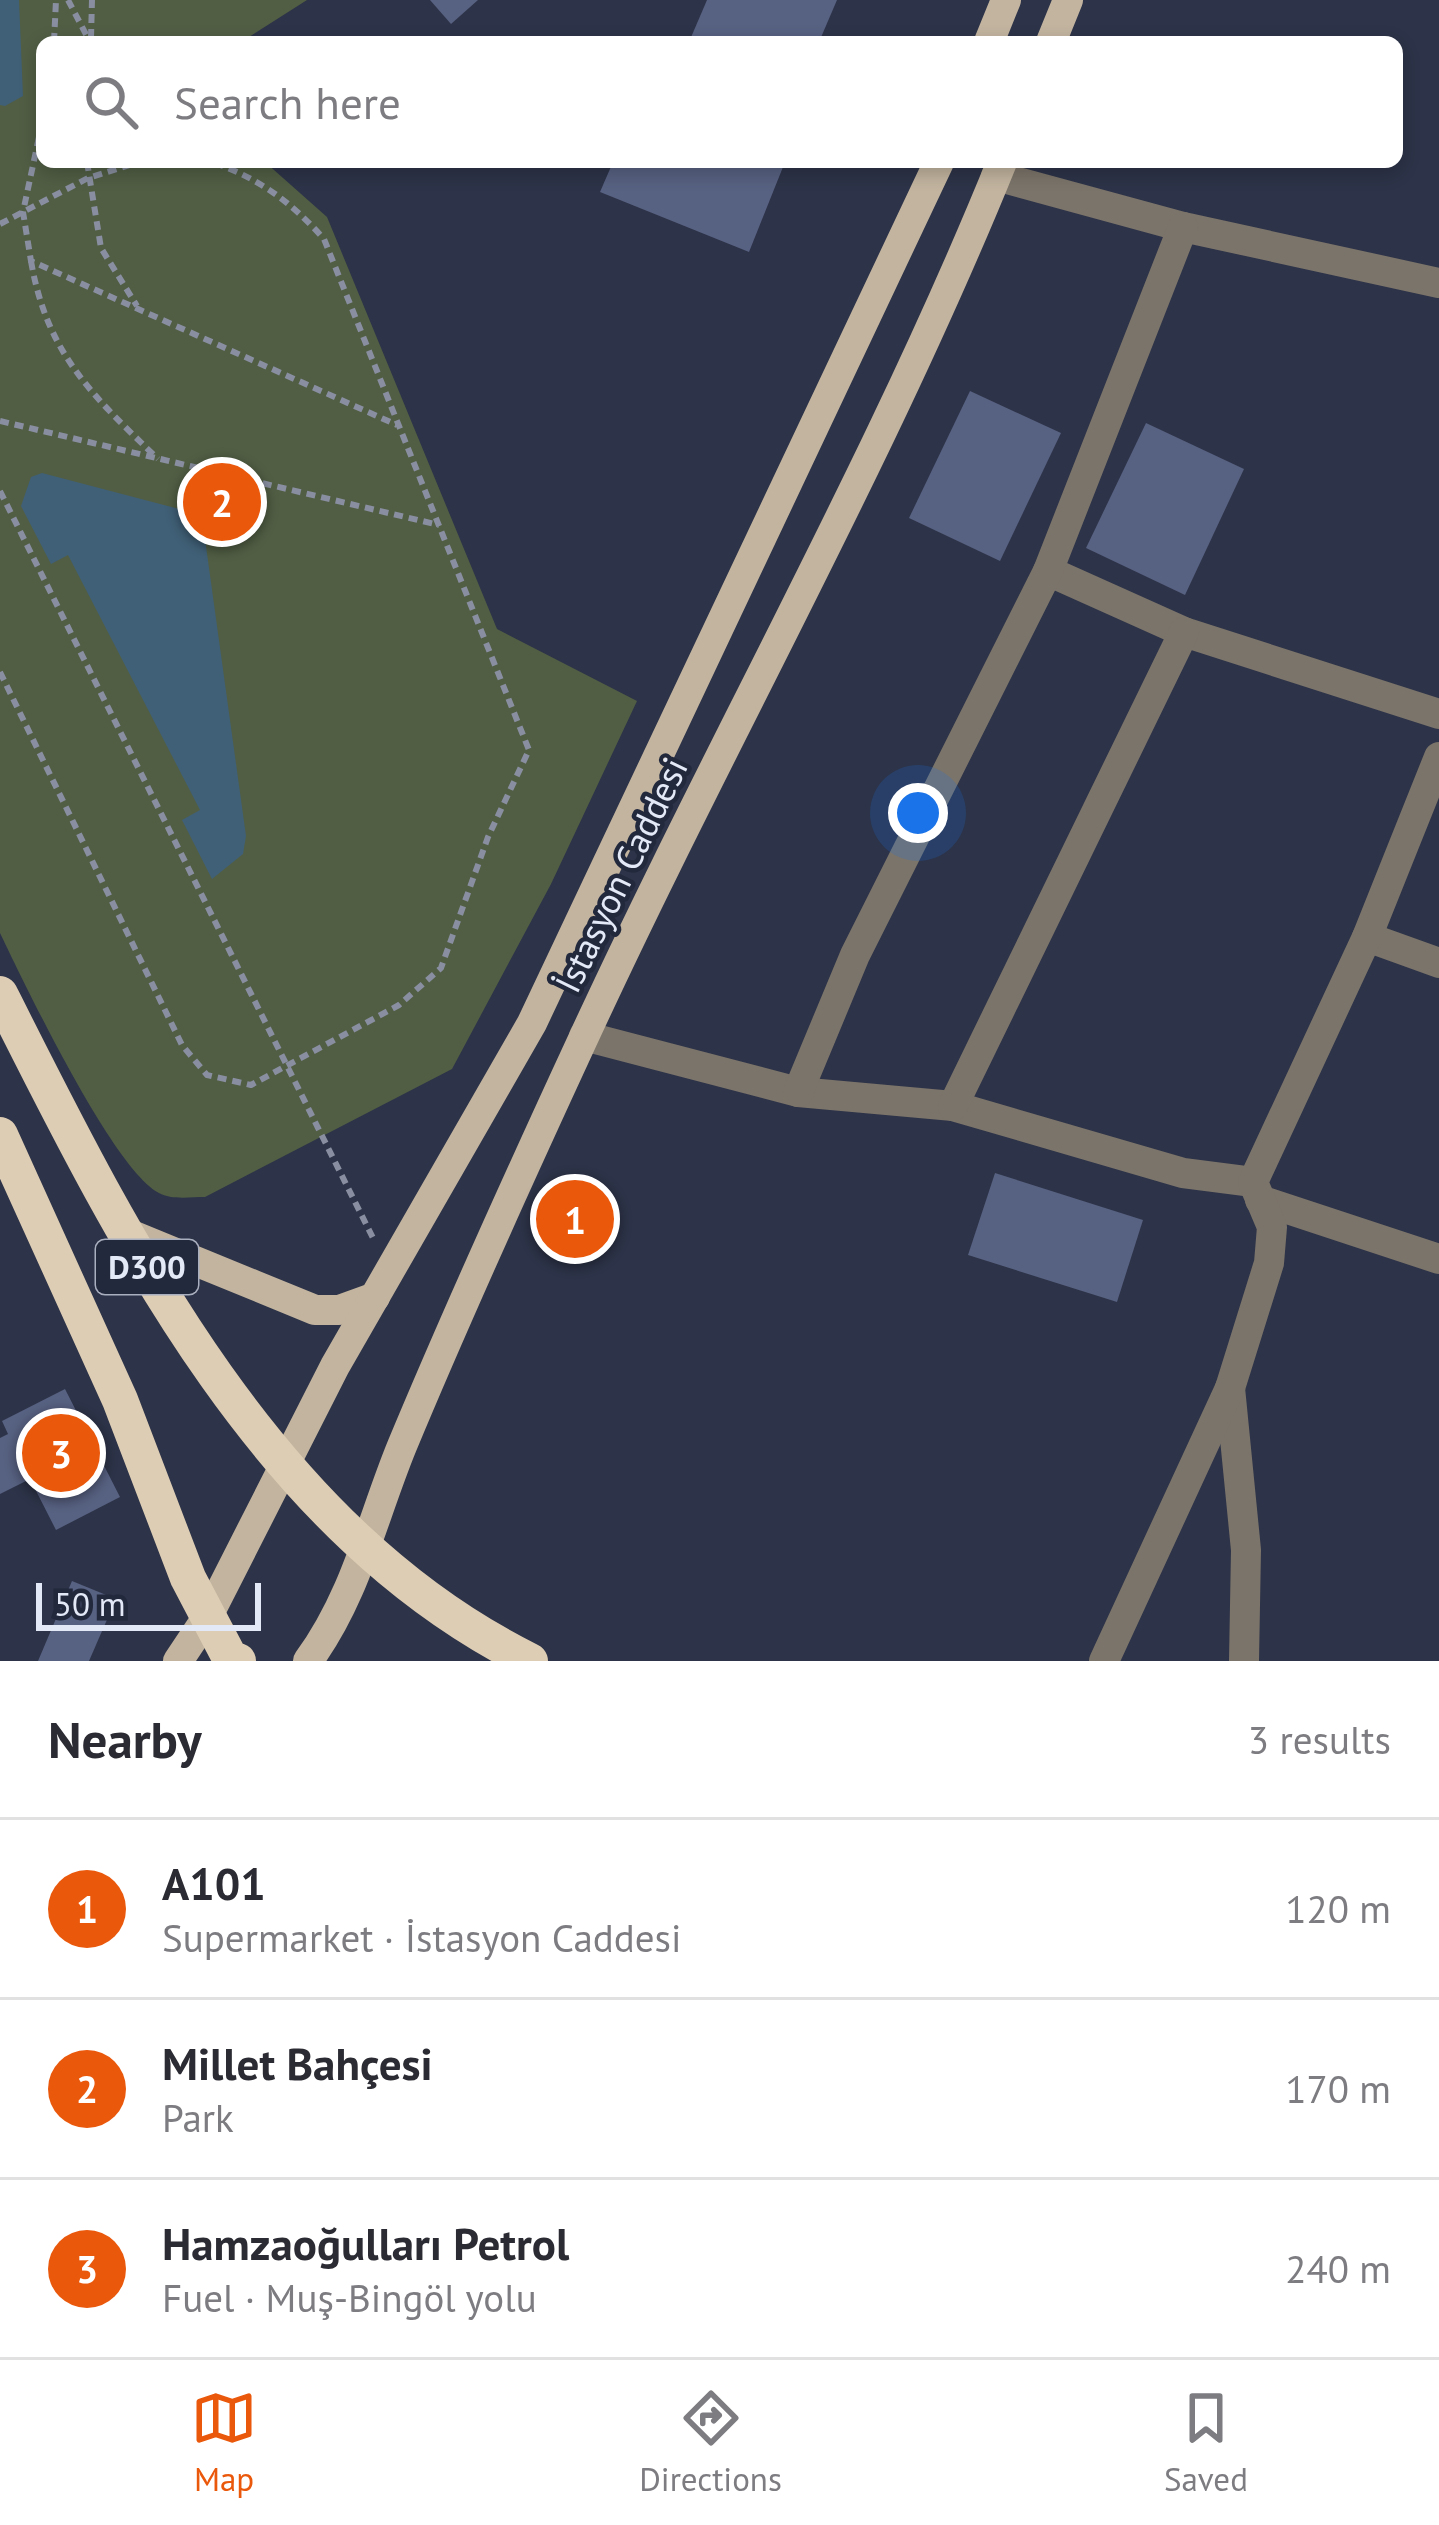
<!DOCTYPE html>
<html lang="en">
<head>
<meta charset="utf-8">
<style>
  :root { --surface:#fff; --page:#f2f2f3; --text:#2b2b33; --muted:#7c7c81; --line:#e1e1e2; --accent:#ea580c }
  body { margin:0; font-family:"PT Sans",sans-serif; background:var(--page); color:var(--text) }
  .scale { position:absolute; left:36px; bottom:30px; width:225px; box-sizing:border-box; padding-left:12px; border:6px solid #e4e9f7; border-top:0; font-size:33px; line-height:42px; white-space:nowrap; color:#e4e9f7; -webkit-text-stroke:9px #23293d; paint-order:stroke }
  .you { position:absolute; left:918px; top:813px; width:42px; height:42px; margin:-30px; border:9px solid #fff; border-radius:50%; background:#1a73e8; box-shadow:0 0 0 18px #1a73e833 }
  .badge { display:grid; place-items:center; width:78px; height:78px; border-radius:50%; background:var(--accent); color:#fff; font-size:39px; font-weight:700 }
  .pin { position:absolute; translate:-50% -50%; border:6px solid #fff; box-shadow:0 3px 12px #0006 }
  .list { margin:0; padding:0; list-style:none }
  h2 { display:flex; justify-content:space-between; align-items:center; height:156px; margin:0; padding:0 48px; font-size:51px }
  h2 small { font-size:39px; font-weight:400; color:var(--muted) }
  .list li { display:grid; grid-template-columns:78px 1fr auto; gap:36px; align-items:center; box-sizing:border-box; height:180px; padding:0 48px; border-top:3px solid var(--line) }
  .list b { display:block; font-size:45px; white-space:nowrap }
  .list p { margin:0; font-size:39px; white-space:nowrap; color:var(--muted) }
  .list em { font-size:39px; font-style:normal; color:var(--muted) }
  .icon { flex:none; width:66px; height:66px; fill:none; stroke:currentColor; stroke-width:2; stroke-linecap:round; stroke-linejoin:round }
  .map { position:relative; flex:none; width:1439px; height:1661px; overflow:hidden }
  .search { position:absolute; background:var(--surface); box-shadow:0 6px 18px #0003; left:36px; right:36px; top:36px; height:132px; display:flex; align-items:center; gap:30px; box-sizing:border-box; padding:0 42px; border-radius:18px; color:var(--muted); font-size:45px }
  .sheet { height:696px; background:var(--surface) }
  nav { display:flex; justify-content:space-around; align-items:center; box-sizing:border-box; height:168px; border-top:3px solid var(--line); background:var(--surface); font-size:33px; color:var(--muted) }
  nav a { display:grid; justify-items:center; gap:6px }
  nav .on { color:var(--accent) }
  .map>svg:first-child { display:block }
</style>
</head>
<body>
<div class="map">
<svg width="1439" height="1661" viewBox="0 0 1439 1661">
  <rect width="100%" height="100%" fill="#2d3348"/>
  <path fill="#515e44" d="M0,0h307l-66,42h-199v120h223l62,55 170,412 140,72 -86,183 -99,185 -247,128c-15,0 -34,3 -46,-4 -46,-24 -133,-206 -159,-260z"/>
  <g fill="#406077">
    <path d="M0,0h19l4,96 -18,10 -5,-1z"/>
    <path d="M42,473l141,37 15,12 7,17 41,297 -3,18 -31,25 -30,-59 18,-10 -132,-255 -17,9 -30,-58 10,-29z"/>
  </g>
  <g fill="#576181">
    <path d="M430,0h48l-27,24z"/>
    <path d="M707,0h130l-18,42h-130z"/>
    <path d="M613,162h172l-36,90 -149,-60z"/>
    <path d="M970,391l91,42 -61,128 -91,-43z"/>
    <path d="M1146,423l98,46 -59,126 -99,-47z"/>
    <path d="M995,1173l148,47 -26,82 -149,-47z"/>
    <path d="M65,1389l55,108 -64,33 -26,-51 -30,15v-56l8,-4 -6,-13z"/>
    <path d="M72,1581l44,18 -27,62h-51z"/>
  </g>
  <g fill="none" stroke-linecap="round" stroke-linejoin="round">
    <g stroke="#898fa0" stroke-width="6" stroke-dasharray="9 6" stroke-linecap="butt">
      <path d="M68,0l22,42"/>
      <path d="M91,38l1,-38"/>
      <path d="M54,42l2,-42"/>
      <path d="M42,123l-19,89 8,49 366,164"/>
      <path d="M87,162l14,86 36,58"/>
      <path d="M0,224l88,-46 51,-16"/>
      <path d="M31,261c16,93 61,134 127,198"/>
      <path d="M0,421l439,104"/>
      <path d="M0,491l375,751"/>
      <path d="M0,672l182,373 25,30 44,10 148,-80 42,-37 47,-131 41,-87 -205,-511c-34,-38 -64,-60 -112,-77"/>
    </g>
    <g stroke="#7b746a" stroke-width="30">
      <path d="M996,176l187,51 256,56"/>
      <path d="M1048,571l136,61 255,82"/>
      <path d="M1367,937l72,26"/>
      <path d="M584,1036l214,56 155,14 230,67 70,9"/>
      <path d="M798,1092l57,-137 193,-384 135,-344"/>
      <path d="M953,1106l231,-474"/>
      <path d="M1260,1200l179,59"/>
      <path d="M1230,1388l16,162 -2,111"/>
      <path d="M1104,1661l126,-273 39,-125 3,-36 -19,-45 114,-245 72,-180"/>
    </g>
    <g stroke="#c2b49f" stroke-width="30">
      <path d="M989,42l17,-42"/>
      <path d="M1051,42l17,-42"/>
      <path d="M129,1234l186,76h24l36,-13"/>
      <path d="M178,1661l30,-45 127,-250 197,-343 407,-861"/>
      <path d="M308,1661c48,-65 64,-142 94,-215 57,-137 119,-273 181,-407 136,-295 297,-576 419,-877"/>
    </g>
    <g stroke="#ddcdb4" stroke-width="36">
      <path d="M0,994c126,251 268,537 530,667"/>
      <path d="M0,1135l120,265 68,178 42,80 8,3"/>
    </g>
  </g>
  <g text-anchor="middle" stroke-width="9" stroke-linejoin="round" paint-order="stroke">
    <rect fill="#23293d" stroke="#aaafbf" stroke-width="3" x="96" y="1240" width="102" height="54" rx="9"/>
    <g font-size="33" font-weight="bold" fill="#e4e9f7">
      <text x="147" y="1279">D300</text>
    </g>
    <g font-size="36" fill="#e4e9f7" stroke="#23293d">
      <text transform="translate(621 875) rotate(-64)" y="13">İstasyon Caddesi</text>
    </g>
  </g>
</svg>
<div class="scale">50 m</div>
<div class="you"></div>
<div class="pin badge" style="left:575px;top:1219px">1</div>
<div class="pin badge" style="left:222px;top:502px">2</div>
<div class="pin badge" style="left:61px;top:1453px">3</div>
<div class="search"><svg class="icon" aria-label="search" viewBox="0 0 24 24"><circle cx="10" cy="10" r="6"/><path d="M15 15l6 6"/></svg>Search here</div>
</div>
<section class="sheet">
<h2>Nearby<small>3 results</small></h2>
<ul class="list">
<li><span class="badge">1</span><div><b>A101</b><p>Supermarket · İstasyon Caddesi</p></div><em>120 m</em></li>
<li><span class="badge">2</span><div><b>Millet Bahçesi</b><p>Park</p></div><em>170 m</em></li>
<li><span class="badge">3</span><div><b>Hamzaoğulları Petrol</b><p>Fuel · Muş-Bingöl yolu</p></div><em>240 m</em></li>
</ul>
</section>
<nav>
<a class="on"><svg class="icon" aria-label="map" viewBox="0 0 24 24"><path d="M3 6l6-2 6 2 6-2v14l-6 2-6-2-6 2zM9 4v14M15 6v14"/></svg>Map</a>
<a><svg class="icon" aria-label="directions" viewBox="0 0 24 24"><path d="M12 3l9 9-9 9-9-9zM9 14v-3h6M13 9l2 2-2 2"/></svg>Directions</a>
<a><svg class="icon" aria-label="saved" viewBox="0 0 24 24"><path d="M7 4h10v16l-5-4-5 4z"/></svg>Saved</a>
</nav>
</body>
</html>
